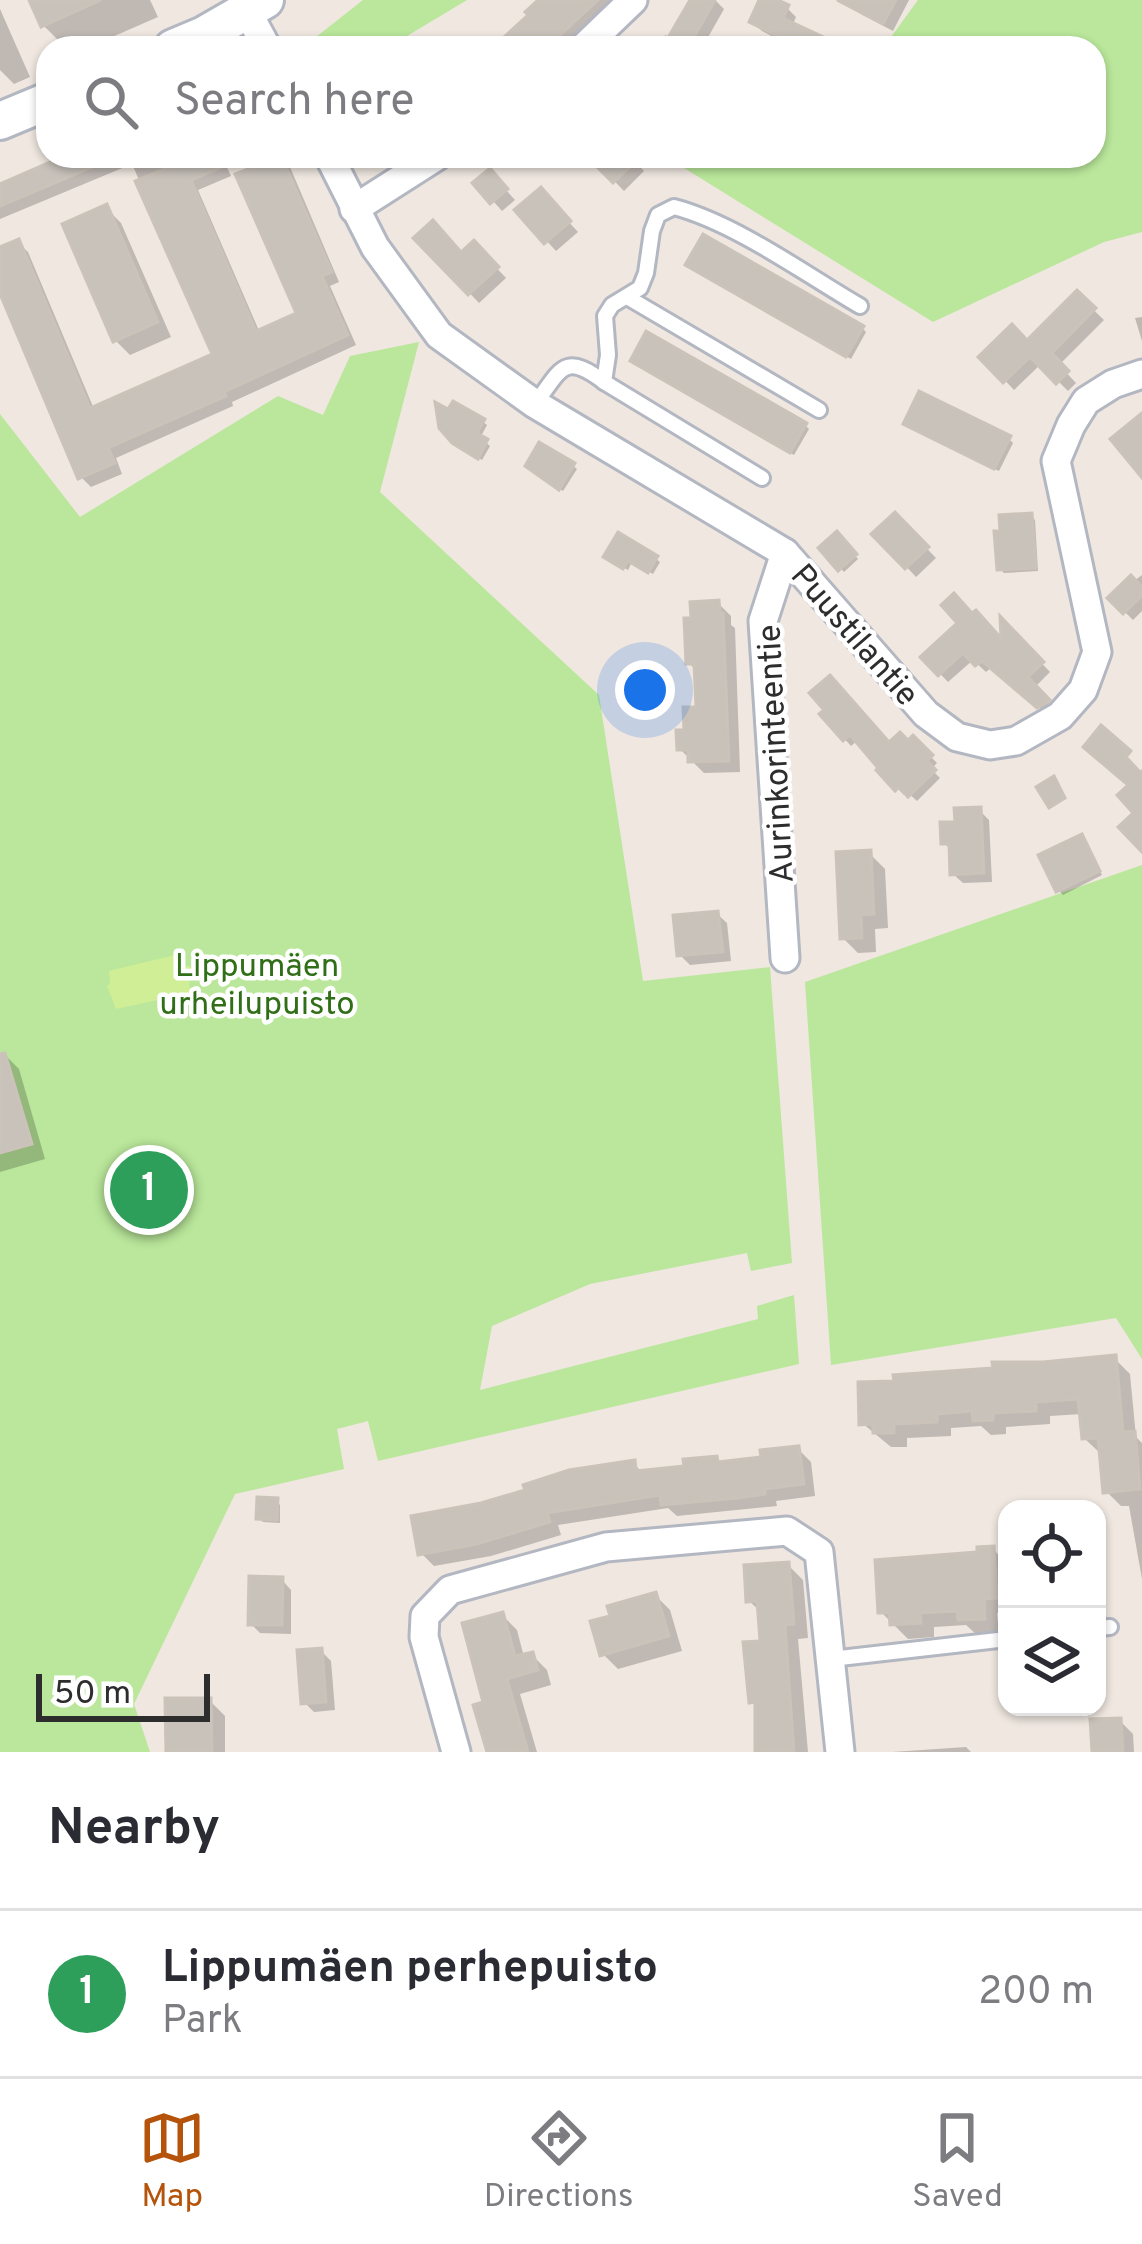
<!DOCTYPE html>
<html lang="en">
<head>
<meta charset="utf-8">
<style>
  :root { --surface:#fff; --page:#f2f2f3; --text:#2b2b33; --muted:#7c7c81; --line:#e1e1e2; --accent:#b45309 }
  body { margin:0; font-family:Overpass,sans-serif; background:var(--page); color:var(--text) }
  .controls { position:absolute; right:36px; bottom:36px; display:grid; overflow:hidden; border-radius:24px; box-shadow:0 3px 9px #0004 }
  .controls button { width:108px; height:108px; display:grid; place-items:center; padding:0; border:0; border-bottom:3px solid var(--line); background:var(--surface); color:var(--text); font:60px sans-serif }
  .scale { position:absolute; left:36px; bottom:30px; width:174px; box-sizing:border-box; padding-left:12px; border:6px solid #2d2d2d; border-top:0; font-size:33px; line-height:42px; white-space:nowrap; color:#2d2d2d; -webkit-text-stroke:9px #fff; paint-order:stroke }
  .you { position:absolute; left:645px; top:690px; width:42px; height:42px; margin:-30px; border:9px solid #fff; border-radius:50%; background:#1a73e8; box-shadow:0 0 0 18px #1a73e833 }
  .badge { display:grid; place-items:center; width:78px; height:78px; border-radius:50%; background:var(--accent); color:#fff; font-size:39px; font-weight:700 }
  .pin { position:absolute; translate:-50% -50%; border:6px solid #fff; box-shadow:0 3px 12px #0006 }
  .list { margin:0; padding:0; list-style:none }
  h2 { display:flex; justify-content:space-between; align-items:center; height:156px; margin:0; padding:0 48px; font-size:51px }
  h2 small { font-size:39px; font-weight:400; color:var(--muted) }
  .list li { display:grid; grid-template-columns:78px 1fr auto; gap:36px; align-items:center; box-sizing:border-box; height:168px; padding:0 48px; border-top:3px solid var(--line) }
  .list b { display:block; font-size:45px; white-space:nowrap }
  .list p { margin:0; font-size:39px; white-space:nowrap; color:var(--muted) }
  .list em { font-size:39px; font-style:normal; color:var(--muted) }
  .icon { flex:none; width:66px; height:66px; fill:none; stroke:currentColor; stroke-width:2; stroke-linecap:round; stroke-linejoin:round }
  .map { position:relative; flex:none; width:1142px; height:1752px; overflow:hidden }
  .search { position:absolute; background:var(--surface); box-shadow:0 3px 9px #0004; left:36px; right:36px; top:36px; height:132px; display:flex; align-items:center; gap:30px; box-sizing:border-box; padding:0 42px; border-radius:36px; color:var(--muted); font-size:45px }
  .sheet { height:324px; background:var(--surface) }
  nav { display:flex; justify-content:space-around; align-items:center; box-sizing:border-box; height:168px; border-top:3px solid var(--line); background:var(--surface); font-size:33px; color:var(--muted) }
  nav a { display:grid; justify-items:center; gap:6px }
  nav .on { color:var(--accent) }
  .map>svg:first-child { display:block }
</style>
</head>
<body>
<div class="map">
<svg width="1142" height="1752" viewBox="0 0 1142 1752">
  <rect width="100%" height="100%" fill="#efe7e0"/>
  <g fill="#bae79b">
    <path d="M363,0h104l-80,48h-64l-12,-7z"/>
    <path d="M918,0h224v232l-38,10 -171,80 -257,-159 5,-7h413v-108h-211z"/>
    <path d="M419,342l-39,150 219,203 44,286 127,-14 22,296 -41,8 -4,-18 -157,31 -98,42 -12,64 278,-71 -1,-13 37,-11 5,69 -421,97 -10,-40 -31,8 7,40 -109,25 -101,210 16,48h-150v-1338l80,103 198,-121 45,19 27,-59z"/>
    <path d="M1142,865v494l-26,-41 -285,47 -26,-383z"/>
  </g>
  <path fill="#cfee96" d="M179,954l4,3 3,9h4l2,11 -3,2 1,14 -74,16 -9,-23 3,-2 -1,-13z"/>
  <g fill="#0003">
    <path d="M32,0h118l8,17 -71,31h-21l-23,-23z"/>
    <path d="M543,0h85l-55,48h-76z"/>
    <path d="M693,0h22l9,9 -22,39h-43l6,-13 6,3z"/>
    <path d="M763,0h7l17,8 9,9 -3,7 42,24h-41l-32,-17 -10,-9z"/>
    <path d="M851,0h58l-16,31 -34,-18 -10,-9z"/>
    <path d="M0,9l30,68 -16,7 -14,-14z"/>
    <path d="M74,156h148l9,20 -33,14 62,143 39,-18 -19,-157 10,9 49,115 -9,4 26,59 -124,57 1,4 -117,52 6,16 -31,13 -10,-10 -81,-190v-37l18,-7 10,9 66,157 122,-54 -84,-191 -132,55v-32z"/>
    <path d="M590,156h40l14,15 -20,20z"/>
    <path d="M490,172l25,28 -13,11 -25,-28z"/>
    <path d="M540,191l38,41 -22,19 -38,-41z"/>
    <path d="M106,208l15,15 50,114 -41,18 -15,-15z"/>
    <path d="M417,238l45,17 12,-11 32,34 -27,25z"/>
    <path d="M693,268l169,60 4,4 -15,27z"/>
    <path d="M1077,294l27,26 -45,45 17,18 -8,8 -27,-27 -27,26 -31,-33 45,-13z"/>
    <path d="M1142,317v24l-7,-23z"/>
    <path d="M637,364l168,61 4,4 -15,26z"/>
    <path d="M483,422l4,3 -7,13 10,8 -8,14 -23,-14z"/>
    <path d="M911,428l98,11 4,4 -14,28z"/>
    <path d="M573,466l4,3 -14,22 -28,-19z"/>
    <path d="M895,516l41,42 -20,19 -40,-43z"/>
    <path d="M1031,516l4,4 3,51 -34,2 -4,-4z"/>
    <path d="M837,535l21,24 -14,13 -22,-24z"/>
    <path d="M656,559l4,3 -7,12 -21,-12 -4,8 -17,-10z"/>
    <path d="M1142,575v36l-9,9 -22,-22z"/>
    <path d="M718,603l13,13v9l4,3 5,144 -36,1 -24,-24 20,-39 -2,-38 -9,-9z"/>
    <path d="M1003,623l47,49 -16,16 22,22 -8,5 -56,-48 -6,5 -13,-12 -25,22 -24,-25 81,-12z"/>
    <path d="M823,715l66,31 24,-7 24,24 -6,6 9,9 -23,23 -10,-9 -3,3 -24,-24 -22,-31 -7,6z"/>
    <path d="M979,810l10,10 3,62 -29,1 -10,-9 -1,-23 -8,-8 14,-18z"/>
    <path d="M1085,841l17,34 -39,20 -4,-4z"/>
    <path d="M869,853l16,16 3,59 -13,1 1,23 -18,1 -15,-15z"/>
    <path d="M717,914l10,9 4,38 -41,4 -10,-10z"/>
    <path d="M4,1054l15,15 26,90 -45,13v-117z"/>
    <path d="M1115,1359l15,15 6,63 6,6v136l-13,-73h-8l-15,-15 -6,-38 -16,-15 -2,-24 -32,2v8l-44,3v7l-15,1 -10,-9 -30,2v8l-44,2v9h-16l-29,-24z"/>
    <path d="M798,1449l13,13 4,34 -39,5 1,5 -100,10 -9,-8 -110,17 3,10 -70,21 -57,10 -13,-13 61,-47 151,-43 10,10 45,-5 28,-9 6,6 42,-5z"/>
    <path d="M276,1501l4,4v18l-17,-1 -4,-4z"/>
    <path d="M993,1549l14,15v49h-10l2,20 -23,1 -10,-9 -32,2v10l-26,2 -27,-27z"/>
    <path d="M788,1565l15,15 5,58 -10,1 10,113h-50v-44l-7,-6 12,-58 -2,-32 -12,-11z"/>
    <path d="M1097,1566l5,35 -5,1z"/>
    <path d="M282,1580l9,10v44l-31,-1 -9,-9z"/>
    <path d="M655,1595l15,15 12,41 -64,18 -15,-15 11,-36z"/>
    <path d="M502,1615l15,15 7,27 8,-2 15,15 4,15 -31,9 17,58h-47l-3,-48z"/>
    <path d="M321,1651l10,10 4,49 -21,2 -10,-10z"/>
    <path d="M210,1701l15,15v36h-56z"/>
    <path d="M1120,1721l13,13 1,18h-39z"/>
    <path d="M966,1747l5,5h-79z"/>
  </g>
  <g fill="#c8c2bb" stroke="#cbc3b9" stroke-width="3">
    <path d="M29,0h72l-60,27z"/>
    <path d="M538,0h60l-52,48h-54l36,-33 -3,-3z"/>
    <path d="M690,0h25l-27,48h-26z"/>
    <path d="M759,0h19l11,5 -6,13 64,30h-45l-53,-26z"/>
    <path d="M837,0h59l-13,24z"/>
    <path d="M64,156h54l-118,50v-22z"/>
    <path d="M196,156h51l-56,24 65,151 40,-18 -61,-139 46,-18 51,116 -10,4 26,59 -124,57 2,4 -118,52 7,15 -37,16 -78,-185v-47l19,-8 71,169 122,-54 -77,-173z"/>
    <path d="M586,156h55l-28,27z"/>
    <path d="M490,168l18,21 -18,15 -18,-21z"/>
    <path d="M541,187l30,34 -27,23 -30,-34z"/>
    <path d="M107,204l51,118 -45,20 -51,-118z"/>
    <path d="M433,220l28,32 13,-12 25,27 -31,28 -55,-57z"/>
    <path d="M703,234l161,92 -18,31 -161,-92z"/>
    <path d="M1077,290l19,18 -44,45 17,18 -13,13 -26,-27 -27,26 -25,-26 34,-33 15,16z"/>
    <path d="M646,331l161,92 -17,30 -160,-92z"/>
    <path d="M919,391l92,45 -17,33 -91,-45z"/>
    <path d="M453,401l32,18 -8,14 11,6 -10,20 -26,-16 -13,-15 -4,-26 13,7z"/>
    <path d="M1142,413v65l-32,-39z"/>
    <path d="M539,442l36,21 -16,27 -34,-24z"/>
    <path d="M895,512l34,35 -24,22 -34,-35z"/>
    <path d="M1032,513l4,55 -39,2 -3,-39h6l-1,-16z"/>
    <path d="M837,531l20,23 -19,17 -20,-23z"/>
    <path d="M618,532l40,24 -10,17 -20,-12 -5,8 -20,-12z"/>
    <path d="M1131,575l11,12v9l-19,18 -16,-16z"/>
    <path d="M954,593l18,20 4,-3 25,28 -1,-22 44,46 -16,15 22,23 -2,2 -11,6 -55,-47 -7,5 -12,-13 -25,23 -18,-19 37,-34 -16,-18z"/>
    <path d="M719,600l1,13h3l6,148 -41,1v-12h-11l-1,-20h8l-1,-23h13l-2,-43h-8l-2,-46h7l-1,-16z"/>
    <path d="M830,675l59,67 11,-10 8,8 5,-5 20,20 -6,6 9,9 -28,27 -9,-10 -4,4 -19,-21 2,-2 -28,-33 -7,6 -24,-27 5,-4 -15,-17z"/>
    <path d="M1101,725l30,26 -5,6 14,15 2,-1v81l-24,-25 15,-14 -16,-18 11,-10 -45,-38z"/>
    <path d="M1054,776l11,22 -16,10 -13,-21z"/>
    <path d="M981,807l3,66 -34,2 -1,-31h-8l-1,-22h15l-1,-14z"/>
    <path d="M1082,834l18,37 -44,21 -18,-37z"/>
    <path d="M871,850l3,64 -13,1 1,23 -22,1 -4,-87z"/>
    <path d="M718,911l5,41 -46,4 -4,-41z"/>
    <path d="M5,1053l27,91 -32,9v-99z"/>
    <path d="M1116,1355l7,77 12,-1 5,58 -37,4 -5,-55 -16,1 -4,-40 -42,3v9l-43,2v7l-20,1 -1,-10 -35,3v8l-43,2v9h-21v-9l-14,1 -1,-43 36,-1 -1,-6 100,-7 -1,-6h51z"/>
    <path d="M799,1446l5,38 -39,5v5l-27,4 -77,7 -1,-10 -113,18 3,9 -73,22 -59,11 -7,-39 70,-13 44,-13 -2,-5 46,-15 66,-10 1,11 48,-5 -1,-7 34,-3 1,6 43,-5 -1,-7z"/>
    <path d="M257,1497l21,1 -1,22 -21,-1z"/>
    <path d="M994,1546l3,52 -13,1 1,20 -27,1 -1,-9 -37,2 1,10 -31,2 -1,-12h-11l-3,-53 102,-8v-5z"/>
    <path d="M789,1562l5,62 -9,1 9,127h-39v-50l-6,1 -6,-61 17,-1 -3,-40 -11,1 -2,-37z"/>
    <path d="M249,1576l34,1 -1,48h-34z"/>
    <path d="M656,1592l13,44 -69,20 -10,-35 20,-5 -3,-10z"/>
    <path d="M503,1612l12,44 18,-4 5,18 -31,9 21,73h-41l-14,-47 10,-3 -21,-79z"/>
    <path d="M322,1648l4,54 -25,2 -4,-54z"/>
    <path d="M165,1698h46l1,54h-46z"/>
    <path d="M1121,1718l2,34h-31l-2,-33z"/>
  </g>
  <g fill="none" stroke-linecap="round" stroke-linejoin="round">
    <defs>
      <g id="service">
        <path d="M627,297l192,113"/>
        <path d="M604,382l4,-27 -3,-39 7,-11 28,-17 6,-15 6,-42 6,-16 16,-8c61,16 131,67 186,99"/>
        <path d="M535,404c26,-34 28,-53 69,-22l158,96"/>
        <path d="M1097,1628l13,-1"/>
        <path d="M831,1659l176,-20"/>
      </g>
      <g id="minor">
        <path d="M247,11l20,37"/>
        <path d="M583,48l50,-48"/>
        <path d="M329,156l46,91 64,88 96,69 250,149 141,161 31,23 33,8 26,-4 44,-25 23,-26 14,-38 -41,-191 15,-36 15,-24 27,-17 29,-10"/>
        <path d="M354,209l83,-53"/>
        <path d="M785,553l-22,68 22,337"/>
        <path d="M456,1752l-32,-115 1,-21 25,-26 156,-43 181,-16 32,21 21,200"/>
      </g>
      <g id="secondary">
        <path d="M173,48l31,-13 61,-35"/>
        <path d="M0,121l48,-20"/>
      </g>
    </defs>
    <use href="#service" stroke="#b3b7c1" stroke-width="20"/>
    <use href="#minor" stroke="#b3b7c1" stroke-width="33"/>
    <use href="#secondary" stroke="#b3b7c1" stroke-width="42"/>
    <use href="#service" stroke="#fff" stroke-width="14"/>
    <use href="#minor" stroke="#fff" stroke-width="27"/>
    <use href="#secondary" stroke="#fff" stroke-width="36"/>
  </g>
  <g text-anchor="middle" stroke-width="9" stroke-linejoin="round" paint-order="stroke">
    <g font-size="33" fill="#2d2d2d" stroke="#fff">
      <text transform="translate(856 634) rotate(49)" y="12">Puustilantie</text>
      <text transform="translate(774 754) rotate(-93)" y="12">Aurinkorinteentie</text>
    </g>
    <g font-size="33" fill="#306f18" stroke="#fff">
      <text x="257" y="976">Lippumäen<tspan x="257" dy="38">urheilupuisto</tspan></text>
    </g>
  </g>
</svg>
<div class="controls">
<button><svg class="icon" aria-label="locate" viewBox="0 0 24 24"><circle cx="12" cy="12" r="6"/><path d="M12 2v4M12 18v4M2 12h4M18 12h4"/></svg></button>
<button><svg class="icon" aria-label="layers" viewBox="0 0 24 24"><path d="M12 4l9 5-9 5-9-5zM3 14l9 5 9-5"/></svg></button>
</div>
<div class="scale">50 m</div>
<div class="you"></div>
<div class="pin badge" style="left:149px;top:1190px;background:#2e9e5b">1</div>
<div class="search"><svg class="icon" aria-label="search" viewBox="0 0 24 24"><circle cx="10" cy="10" r="6"/><path d="M15 15l6 6"/></svg>Search here</div>
</div>
<section class="sheet">
<h2>Nearby<small></small></h2>
<ul class="list">
<li><span class="badge" style="background:#2e9e5b">1</span><div><b>Lippumäen perhepuisto</b><p>Park</p></div><em>200 m</em></li>
</ul>
</section>
<nav>
<a class="on"><svg class="icon" aria-label="map" viewBox="0 0 24 24"><path d="M3 6l6-2 6 2 6-2v14l-6 2-6-2-6 2zM9 4v14M15 6v14"/></svg>Map</a>
<a><svg class="icon" aria-label="directions" viewBox="0 0 24 24"><path d="M12 3l9 9-9 9-9-9zM9 14v-3h6M13 9l2 2-2 2"/></svg>Directions</a>
<a><svg class="icon" aria-label="saved" viewBox="0 0 24 24"><path d="M7 4h10v16l-5-4-5 4z"/></svg>Saved</a>
</nav>
</body>
</html>
